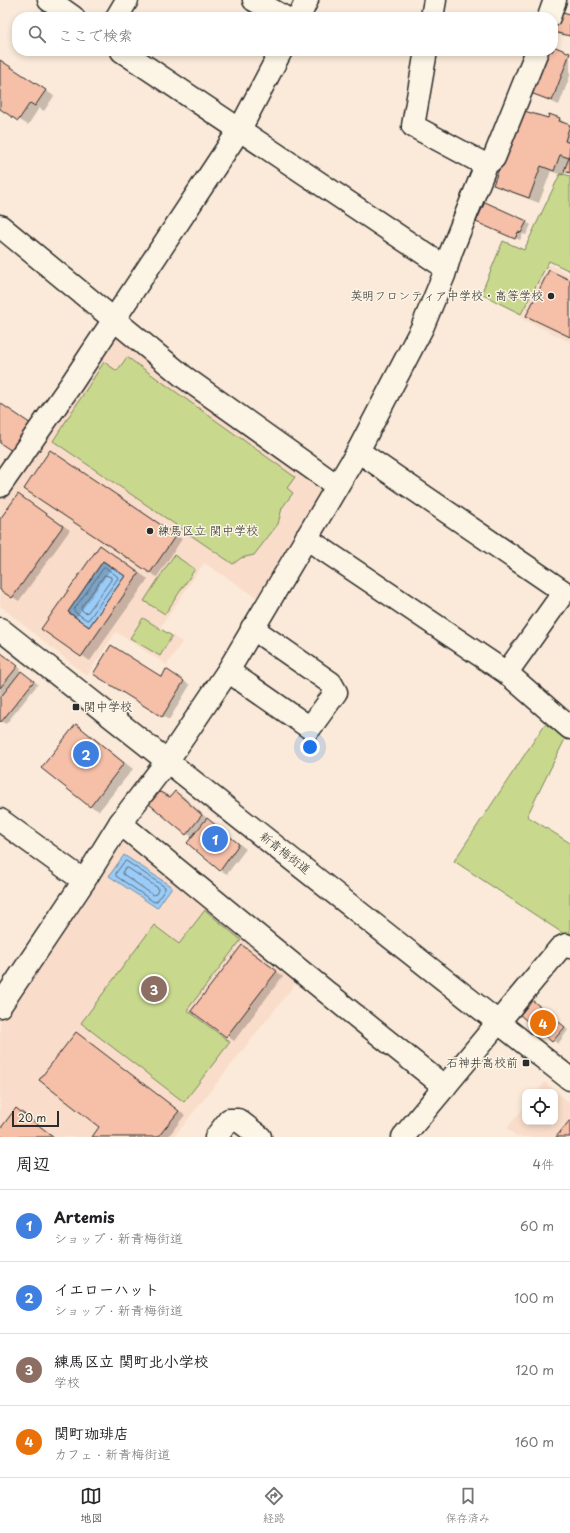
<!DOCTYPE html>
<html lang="ja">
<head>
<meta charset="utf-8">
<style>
  :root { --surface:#fff; --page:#f2f2f2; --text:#202124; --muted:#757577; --line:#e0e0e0; --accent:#2b2b2b }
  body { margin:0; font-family:"Playpen Sans","Klee One",sans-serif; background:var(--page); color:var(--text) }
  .controls { position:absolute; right:12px; bottom:12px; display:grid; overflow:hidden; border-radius:8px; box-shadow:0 2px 6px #0003 }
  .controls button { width:36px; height:36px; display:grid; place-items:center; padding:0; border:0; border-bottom:1px solid var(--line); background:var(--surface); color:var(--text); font:20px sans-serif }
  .scale { position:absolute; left:12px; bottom:10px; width:47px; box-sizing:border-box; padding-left:4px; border:2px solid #2b2b2b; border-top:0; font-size:11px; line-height:14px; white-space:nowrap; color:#2b2b2b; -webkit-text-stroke:3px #fcf5e5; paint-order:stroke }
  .you { position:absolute; left:310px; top:747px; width:14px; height:14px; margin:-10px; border:3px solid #fff; border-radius:50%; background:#1a73e8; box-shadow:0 0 0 6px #1a73e833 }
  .badge { display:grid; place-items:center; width:26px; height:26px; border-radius:50%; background:var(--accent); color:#fff; font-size:13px; font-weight:700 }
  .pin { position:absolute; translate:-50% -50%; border:2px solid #fff; box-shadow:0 1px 4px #0006 }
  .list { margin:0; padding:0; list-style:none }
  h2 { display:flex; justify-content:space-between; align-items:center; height:52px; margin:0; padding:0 16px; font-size:17px }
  h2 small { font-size:13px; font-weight:400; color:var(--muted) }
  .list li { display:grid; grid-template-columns:26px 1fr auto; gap:12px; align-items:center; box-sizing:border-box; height:72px; padding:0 16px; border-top:1px solid var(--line) }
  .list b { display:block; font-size:15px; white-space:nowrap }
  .list p { margin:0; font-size:13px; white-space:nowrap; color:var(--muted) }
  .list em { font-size:13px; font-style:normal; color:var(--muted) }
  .icon { flex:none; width:22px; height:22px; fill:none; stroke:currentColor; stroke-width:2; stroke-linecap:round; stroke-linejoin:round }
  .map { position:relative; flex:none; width:570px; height:1137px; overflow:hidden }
  .search { position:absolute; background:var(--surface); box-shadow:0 2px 6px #0003; left:12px; right:12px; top:12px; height:44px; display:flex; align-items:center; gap:10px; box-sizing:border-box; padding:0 14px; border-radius:16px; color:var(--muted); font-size:15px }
  .sheet { height:340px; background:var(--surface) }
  nav { display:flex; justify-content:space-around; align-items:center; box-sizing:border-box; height:56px; border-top:1px solid var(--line); background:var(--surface); font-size:11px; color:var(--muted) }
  nav a { display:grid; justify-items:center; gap:2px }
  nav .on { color:var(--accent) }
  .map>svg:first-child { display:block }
</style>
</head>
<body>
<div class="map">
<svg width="570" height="1137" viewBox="0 0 570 1137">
  <rect width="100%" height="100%" fill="#fbead9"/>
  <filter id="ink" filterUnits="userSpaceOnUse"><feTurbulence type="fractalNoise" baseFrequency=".025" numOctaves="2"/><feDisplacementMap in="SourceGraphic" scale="8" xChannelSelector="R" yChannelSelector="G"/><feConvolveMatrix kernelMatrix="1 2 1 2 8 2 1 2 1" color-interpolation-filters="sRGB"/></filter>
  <g filter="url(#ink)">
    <g fill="#f9ddca">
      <path d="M549,264l21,10v68l-50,-24z"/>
      <path d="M120,334l207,154 -69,110 -54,-35 -44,65 22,14 -15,23 -51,-33 -29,44 -87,-70v-106l112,-161z"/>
      <path d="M121,838l179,140 -126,159h-174v-124z"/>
      <path d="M545,1082l25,21v34h-53l-10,-9 18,-22v16h30v-30h-18z"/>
    </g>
    <g fill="#c8d98e" stroke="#7a825c">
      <path d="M560,174h4l6,2v95l-21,-10 -28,53 -40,-20 22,-53 21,9z"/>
      <path d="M127,357l168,120 -8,11 6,5 -11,15 -4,16 -24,31 -13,3 -8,6 -180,-123 51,-79 13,9z"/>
      <path d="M174,555l21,14 -30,45 -21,-13z"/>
      <path d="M143,618l29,18 -12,20 -30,-18z"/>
      <path d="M545,724l21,13 -39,79 43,27v95l-116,-77z"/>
      <path d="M205,910l36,30 -54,70 43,32 -46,60 -103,-79 73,-98 25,19z"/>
    </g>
    <g fill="#9bccf7" stroke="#6e8ca5">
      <path d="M103,561l22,15 -36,51 -21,-15z"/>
      <path d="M124,855l48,32 -15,21 -48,-32z"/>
    </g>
    <g fill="#0003" fill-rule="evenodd">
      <path d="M553,47l17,7v22l-11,29 -30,-13 24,-41z"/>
      <path d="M0,60l54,36 -10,15 -5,-3 -11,17 -28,-17z"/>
      <path d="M549,115l11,4 10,8v46l-5,-3 -2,6 -12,-5 -12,32 -36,-14 -9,-5 54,-65z"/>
      <path d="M526,222l5,3 -5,10 -3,-1 -3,6 -38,-16z"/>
      <path d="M57,456l125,83 -25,38 -132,-88z"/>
      <path d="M18,495l52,35 -51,71 -19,-12v-68z"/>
      <path d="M109,552l39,27 -58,82 -47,-32zM113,566l13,10 -36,51 -14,-9z"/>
      <path d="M0,653l21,16 -1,2 18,13 -32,40 -6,-4z"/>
      <path d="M173,674l17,11 -21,35 -7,-4v-38z"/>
      <path d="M76,726l9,5 48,38 -34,42 -9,-5z"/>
      <path d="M176,792l7,4 26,24 37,29 -19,25 -7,-4 -27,-33 -6,-3 -17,-36z"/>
      <path d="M242,946l41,30 -49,65 -41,-30z"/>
      <path d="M532,1001l36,29 -10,14 -37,-29z"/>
      <path d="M76,1033l109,82 -17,22h-75l8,-10z"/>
    </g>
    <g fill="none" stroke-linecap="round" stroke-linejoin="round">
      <g stroke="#586b7d" stroke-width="1">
        <path d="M104,568h2l11,8 1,2 -29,41 -2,1 -12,-8 -1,-2z"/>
        <path d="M105,575l6,2v3l-23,32 -3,1 -3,-3 -1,-2z"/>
        <path d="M126,861l39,26v2l-8,12 -3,1 -38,-26v-3l8,-11z"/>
        <path d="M125,868h3l30,20v2l-2,4 -3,1 -30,-21v-2z"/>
      </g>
    </g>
    <g fill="#f5bfa8" stroke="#2b2b2b" fill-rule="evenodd">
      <path d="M559,12l11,3v21l-17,-4v-15z"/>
      <path d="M553,46l17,7 -18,48 -24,-9 15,-41h10z"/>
      <path d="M0,60l46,30 -11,16 -5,-3 -12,18 -18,-12z"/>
      <path d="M521,110l27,8 1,-4 11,4 -1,3 11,4 -5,16 5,2 -1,15 -9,-3 -6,16 -13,-5 -12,32 -36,-13z"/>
      <path d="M570,155v18l-6,-2z"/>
      <path d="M485,202l42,19 -6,12 -3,-1 -3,7 -39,-17z"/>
      <path d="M549,270l21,10v57l-44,-21z"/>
      <path d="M0,403l37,25 -19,27 -18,-12z"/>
      <path d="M50,450l126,85 -26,38 -126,-84z"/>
      <path d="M18,494l45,32 -51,72 -12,-8v-71z"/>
      <path d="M100,545l39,28 -58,84 -40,-28zM103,561l22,15 -36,51 -21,-15z"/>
      <path d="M111,645l51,32 4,-8 18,12 -22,36 -69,-43z"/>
      <path d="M0,652l18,14 -18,22z"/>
      <path d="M21,671l13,10 -33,41 -1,-1v-23z"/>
      <path d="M76,724l48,39 -34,44 -49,-39z"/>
      <path d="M175,791l27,24 -16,20 -37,-31 11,-12 10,5z"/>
      <path d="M207,818l32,26 -19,27 -33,-28z"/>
      <path d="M242,945l35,26 -51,66 -35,-26z"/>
      <path d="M532,1000l33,27 -13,15 -32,-27z"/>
      <path d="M76,1032l103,79 -21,26h-66l7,-10 -60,-47z"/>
      <path d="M16,1108l38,29h-54v-8z"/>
      <path d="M570,1120v17h-14z"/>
    </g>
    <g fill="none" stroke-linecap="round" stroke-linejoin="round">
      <defs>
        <g id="minor">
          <path d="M49,0l24,17"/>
          <path d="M254,0l30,17"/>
          <path d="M117,17l10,-17"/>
          <path d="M299,17l8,-17"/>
          <path d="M432,17l3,-17"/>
          <path d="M549,17l6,-17"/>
          <path d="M122,51l324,217"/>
          <path d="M426,51l-13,75 73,39"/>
          <path d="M0,226l184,151 153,109"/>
          <path d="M358,451l206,141 -54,76 -2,6"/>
          <path d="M0,486l72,-103 168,-254 41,-78"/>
          <path d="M306,538l202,136 62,54"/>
          <path d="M228,671l82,57 26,-36 -5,-9 -79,-55"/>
          <path d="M0,820l84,61"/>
          <path d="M120,823l226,185 99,79"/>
          <path d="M0,1006l84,-125 36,-58 48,-63 60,-89 130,-220 64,-123 22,-53 7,-23 35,-87 8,-7 43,-107"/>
          <path d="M216,1137l13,-17h9l22,17"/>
          <path d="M403,1137l157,-189 6,-3 4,2"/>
        </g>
        <path id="major" d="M0,629l570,450"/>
      </defs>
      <use href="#minor" stroke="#2b2b2b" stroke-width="25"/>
      <use href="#major" stroke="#2b2b2b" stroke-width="25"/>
      <use href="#minor" stroke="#fcf5e5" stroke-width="22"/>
      <use href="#major" stroke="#fcf5e5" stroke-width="22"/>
    </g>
  </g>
  <g fill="#2b2b2b" stroke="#fcf5e5" stroke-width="1.5">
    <circle cx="551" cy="296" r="4"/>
    <circle cx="150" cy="531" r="4"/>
    <rect x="72" y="703" width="8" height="8" rx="2"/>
    <rect x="522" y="1059" width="8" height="8" rx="2"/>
  </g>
  <g text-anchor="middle" stroke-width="3" stroke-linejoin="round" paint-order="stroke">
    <g font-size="12" fill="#2b2b2b" stroke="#fcf5e5" text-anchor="end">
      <text x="543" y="300">英明フロンティア中学校・高等学校</text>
      <text x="158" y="535" text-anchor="start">練馬区立 関中学校</text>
      <text x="84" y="711" text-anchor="start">関中学校</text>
      <text x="518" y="1067">石神井高校前</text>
    </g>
    <g font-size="12" fill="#2b2b2b" stroke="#fcf5e5">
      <text transform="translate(285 853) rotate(38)" y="4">新青梅街道</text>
    </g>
  </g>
</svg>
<div class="controls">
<button><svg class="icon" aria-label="locate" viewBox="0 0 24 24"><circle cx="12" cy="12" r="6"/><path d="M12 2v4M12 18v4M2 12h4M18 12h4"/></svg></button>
</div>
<div class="scale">20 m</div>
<div class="you"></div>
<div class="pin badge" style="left:215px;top:839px;background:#3f7fe0">1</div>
<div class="pin badge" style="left:86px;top:754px;background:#3f7fe0">2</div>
<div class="pin badge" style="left:154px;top:989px;background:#8d6e63">3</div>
<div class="pin badge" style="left:543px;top:1023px;background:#e8710a">4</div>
<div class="search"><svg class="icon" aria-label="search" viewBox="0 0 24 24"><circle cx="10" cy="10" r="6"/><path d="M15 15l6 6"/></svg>ここで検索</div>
</div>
<section class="sheet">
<h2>周辺<small>4件</small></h2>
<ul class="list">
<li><span class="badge" style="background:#3f7fe0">1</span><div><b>Artemis</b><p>ショップ · 新青梅街道</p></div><em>60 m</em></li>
<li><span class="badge" style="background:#3f7fe0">2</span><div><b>イエローハット</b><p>ショップ · 新青梅街道</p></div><em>100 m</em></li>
<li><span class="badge" style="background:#8d6e63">3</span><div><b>練馬区立 関町北小学校</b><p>学校</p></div><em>120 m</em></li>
<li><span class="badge" style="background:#e8710a">4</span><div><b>関町珈琲店</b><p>カフェ · 新青梅街道</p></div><em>160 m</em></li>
</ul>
</section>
<nav>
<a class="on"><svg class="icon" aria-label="map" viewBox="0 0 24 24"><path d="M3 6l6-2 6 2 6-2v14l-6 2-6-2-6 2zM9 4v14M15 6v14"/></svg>地図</a>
<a><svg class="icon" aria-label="directions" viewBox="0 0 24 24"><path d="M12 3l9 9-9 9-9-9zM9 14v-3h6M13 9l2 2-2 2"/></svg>経路</a>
<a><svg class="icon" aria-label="saved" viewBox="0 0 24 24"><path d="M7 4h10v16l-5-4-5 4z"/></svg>保存済み</a>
</nav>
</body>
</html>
